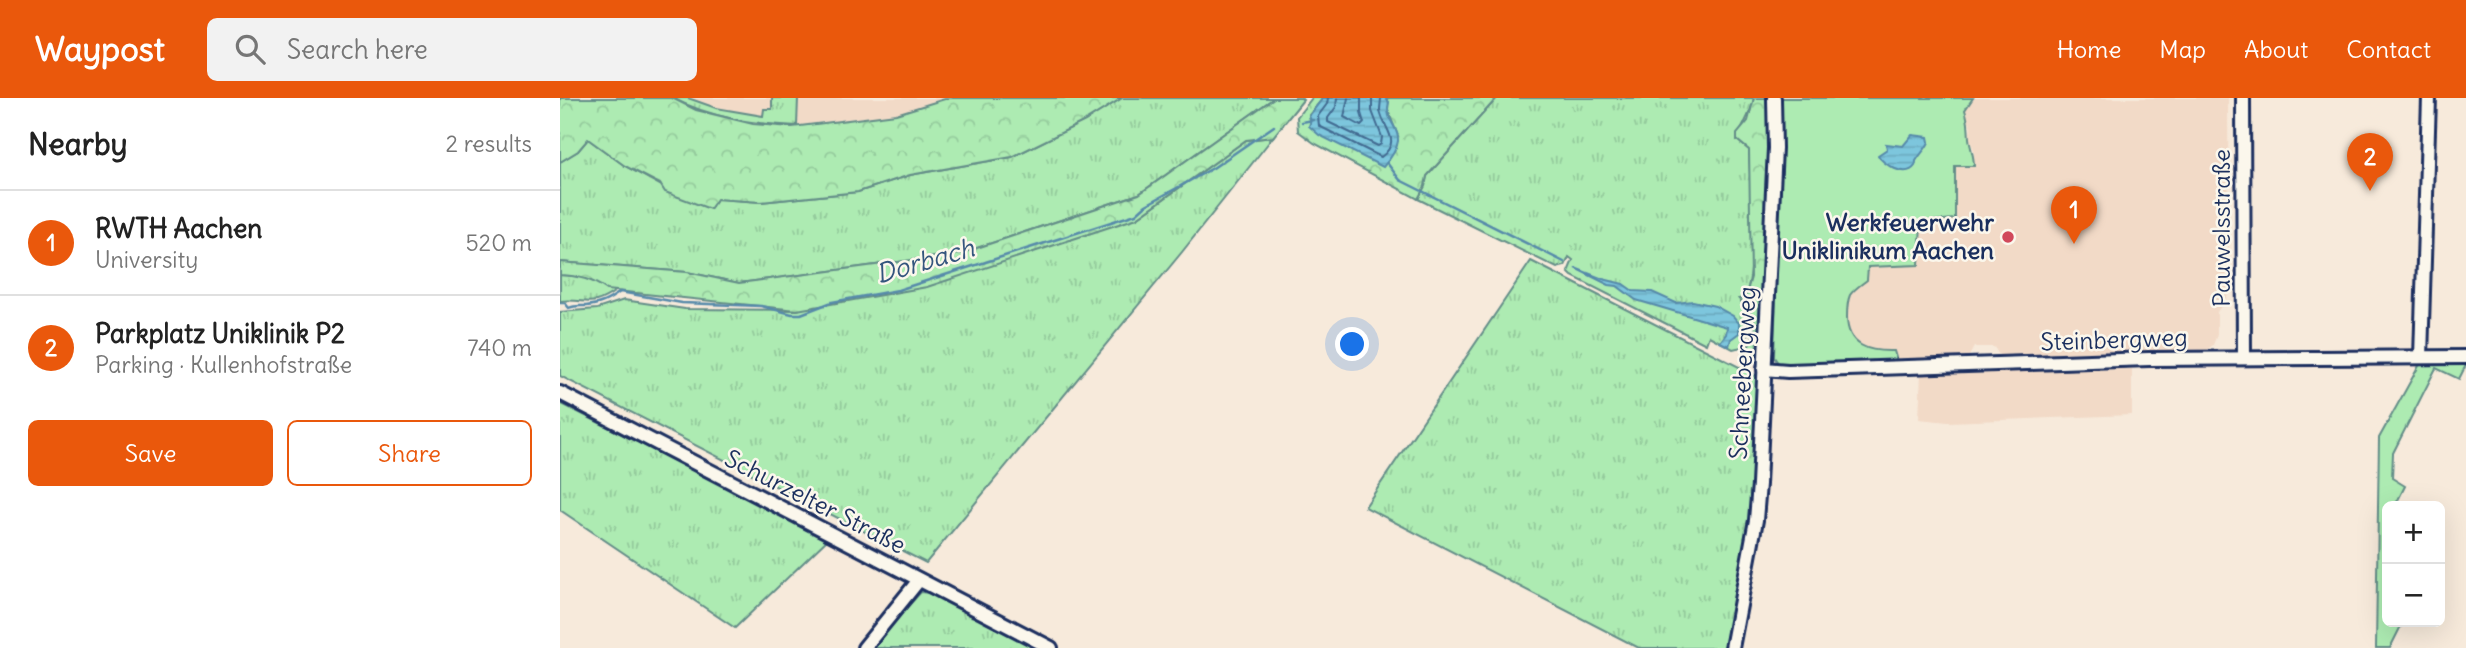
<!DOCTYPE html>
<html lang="en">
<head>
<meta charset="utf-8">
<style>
  :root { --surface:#fff; --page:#f2f2f2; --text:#222; --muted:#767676; --line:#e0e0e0; --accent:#ea580c }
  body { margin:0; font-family:Delius,sans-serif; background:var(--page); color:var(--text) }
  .controls { position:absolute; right:21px; bottom:21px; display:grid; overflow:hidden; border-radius:10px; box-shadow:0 7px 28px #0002 }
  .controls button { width:63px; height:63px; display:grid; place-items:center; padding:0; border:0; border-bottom:2px solid var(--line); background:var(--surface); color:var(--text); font:35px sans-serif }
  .you { position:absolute; left:793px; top:247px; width:24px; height:24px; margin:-18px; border:5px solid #fff; border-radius:50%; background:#1a73e8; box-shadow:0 0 0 10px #1a73e833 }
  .badge { display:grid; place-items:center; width:46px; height:46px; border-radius:50%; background:var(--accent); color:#fff; font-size:23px; font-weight:700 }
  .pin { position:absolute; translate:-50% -58px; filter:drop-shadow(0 2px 4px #0008) }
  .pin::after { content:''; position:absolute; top:37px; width:24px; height:21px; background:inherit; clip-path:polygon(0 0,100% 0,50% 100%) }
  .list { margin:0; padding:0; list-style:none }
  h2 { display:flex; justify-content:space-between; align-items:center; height:91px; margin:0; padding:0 28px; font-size:30px }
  h2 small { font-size:23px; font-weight:400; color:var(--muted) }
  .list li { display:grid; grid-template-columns:46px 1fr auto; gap:21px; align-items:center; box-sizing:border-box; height:105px; padding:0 28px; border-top:2px solid var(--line) }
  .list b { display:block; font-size:26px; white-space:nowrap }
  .list p { margin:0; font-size:23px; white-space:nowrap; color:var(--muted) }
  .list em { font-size:23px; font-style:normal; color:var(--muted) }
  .actions { display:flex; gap:14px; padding:21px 28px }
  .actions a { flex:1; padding:16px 0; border:2px solid var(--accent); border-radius:10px; text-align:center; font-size:24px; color:var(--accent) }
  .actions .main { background:var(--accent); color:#fff }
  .icon { flex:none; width:38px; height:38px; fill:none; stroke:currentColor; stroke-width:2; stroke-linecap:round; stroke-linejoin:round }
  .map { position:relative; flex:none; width:1906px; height:550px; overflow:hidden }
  header { display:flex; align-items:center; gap:42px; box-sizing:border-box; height:98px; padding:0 35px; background:var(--accent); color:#fff }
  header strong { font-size:33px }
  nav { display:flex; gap:38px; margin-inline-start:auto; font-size:24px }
  .search { width:490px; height:63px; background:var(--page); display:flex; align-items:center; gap:18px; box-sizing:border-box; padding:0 24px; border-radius:10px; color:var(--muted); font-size:26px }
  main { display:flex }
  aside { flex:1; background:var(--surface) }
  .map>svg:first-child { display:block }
</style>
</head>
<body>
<header>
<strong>Waypost</strong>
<div class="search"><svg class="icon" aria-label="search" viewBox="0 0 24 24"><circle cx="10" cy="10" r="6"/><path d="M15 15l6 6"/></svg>Search here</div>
<nav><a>Home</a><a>Map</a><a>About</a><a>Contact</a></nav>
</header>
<main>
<aside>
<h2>Nearby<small>2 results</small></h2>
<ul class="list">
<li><span class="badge">1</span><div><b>RWTH Aachen</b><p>University</p></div><em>520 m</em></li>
<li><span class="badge">2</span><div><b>Parkplatz Uniklinik P2</b><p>Parking · Kullenhofstraße</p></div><em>740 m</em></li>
</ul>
<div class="actions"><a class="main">Save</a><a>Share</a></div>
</aside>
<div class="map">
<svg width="1906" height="550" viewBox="0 0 1906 550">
  <defs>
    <pattern id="grass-tufts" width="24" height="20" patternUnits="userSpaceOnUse" patternTransform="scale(1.75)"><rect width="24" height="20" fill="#adebb2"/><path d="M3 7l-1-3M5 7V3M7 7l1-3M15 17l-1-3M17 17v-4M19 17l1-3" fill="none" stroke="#94ca9c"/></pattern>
    <pattern id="forest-crowns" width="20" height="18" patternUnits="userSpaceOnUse" patternTransform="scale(1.75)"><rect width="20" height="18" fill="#adebb2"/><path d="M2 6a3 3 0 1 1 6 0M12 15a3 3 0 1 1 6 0" fill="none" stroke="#94ca9c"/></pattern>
    <pattern id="water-rules" width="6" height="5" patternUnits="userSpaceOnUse" patternTransform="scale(1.75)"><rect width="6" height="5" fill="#7dc6dd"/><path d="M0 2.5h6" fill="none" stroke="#6baac0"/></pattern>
  </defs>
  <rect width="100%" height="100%" fill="#f7eadb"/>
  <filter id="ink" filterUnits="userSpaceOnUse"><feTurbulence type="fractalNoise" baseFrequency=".0143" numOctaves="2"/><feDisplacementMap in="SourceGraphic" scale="14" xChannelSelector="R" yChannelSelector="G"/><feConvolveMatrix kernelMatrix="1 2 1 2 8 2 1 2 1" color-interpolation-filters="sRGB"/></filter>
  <g filter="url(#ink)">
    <g fill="#f2dac7">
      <path d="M103,0h285l-52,16 -104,13 -39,-3 -57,-14z"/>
      <path d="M1413,0h255l1,191 -2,8 -10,15v23l-4,10 -6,5 -198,8 -10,-3 -5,-8h-20l-6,11 -71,3 -4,-10 -17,1 -16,-6 -10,-12 -3,-8v-19l4,-13 16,-14v-13l53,-45 35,-56h19v-16l-5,-12 2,-10 -6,-18z"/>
      <path d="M1572,271v46l-184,7 -29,-3 2,-47z"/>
    </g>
    <g fill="url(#grass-tufts)" stroke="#648d88" stroke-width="2">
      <path d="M112,0h16l28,10 47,8 1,-7h8v-11h26l-1,28c-44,-2 -86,-8 -125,-28z"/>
      <path d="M562,0h152l-135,96 -180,60 -220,29 -52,-11 -127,-10v-100l18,-11 10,-12 37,27 35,19 57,14 44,3 97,-10 52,-17 102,-18 72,-36z"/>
      <path d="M937,0h257c-3,17 -12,27 -17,42l12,10c1,39 9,114 -4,148l-6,1c10,11 17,19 16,34l-6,-1 -7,15 -9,2 -24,-13 -3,8 -134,-68 -4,-4 5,-12 -4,-3 -4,9 -8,2 -139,-69 7,-13 2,-10z"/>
      <path d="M713,39l-91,115 -256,311 -366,-187v-64l37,-3 27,-9 61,9 112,1 340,-92 109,-78z"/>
      <path d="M971,163l228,116 -8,142 -24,129h-88l-274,-141z"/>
      <path d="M0,177c12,1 25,1 36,6 9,5 10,9 21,9 -28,20 -29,8 -57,11z"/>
      <path d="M0,305l269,135 -94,90 -175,-118z"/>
      <path d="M361,494l14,2 102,54h-167z"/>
    </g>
    <g fill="url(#forest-crowns)" stroke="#648d88" stroke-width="2">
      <path d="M0,0h112l24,12 57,14 39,3 104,-13 52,-16h174l-37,23 -73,36 -102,18 -52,17 -97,10 -44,-3 -7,10 -45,-17 -5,-8 -35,-18 -37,-27 -10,12 -18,11z"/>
      <path d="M714,0h27l2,2 -30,37 -27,3 -109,78 -210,69 -130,23 -190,-20c-15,-11 -29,-14 -47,-15v-13l127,10 52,11 220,-29 180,-60z"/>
      <path d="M752,0h11l-14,17 2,9 87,12 -11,-28 2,-6 -4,-4h112l-70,78 -2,10 -7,13 -104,-56 -16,-12 -1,-14z"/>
      <path d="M1194,0h16v46l-10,217 -13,1 -2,-4c8,-30 20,-31 -6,-59l6,-1 6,-21 -2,-127 -12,-10v-6l11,-13z"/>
    </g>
    <g fill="#adebb2" stroke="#648d88" stroke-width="2">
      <path d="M1222,0h191l-8,12c4,11 3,17 4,28 1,9 5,17 5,28h-19v53l-34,3 -2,43 -51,2 -1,13c-5,4 -13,9 -17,15 -3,7 -3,15 -3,22 0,29 22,35 47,34l3,10 -110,4 -8,-1 -5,-7z"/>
      <path d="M1860,266l46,1 -7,14 -23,-11 -43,85 -1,25 13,8 -10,20h-8v63l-3,7 3,2v44h16l-13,26h-14l3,-210z"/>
    </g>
    <g fill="url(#water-rules)" stroke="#568aaa" stroke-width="2">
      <path d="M763,0h62l4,4c-7,27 28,27 -6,65l-64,-32 -10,-9 2,-6 -2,-4z"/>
      <path d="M1352,37l16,2 1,5c-3,7 -9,12 -13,19 0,1 0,3 -1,5 -9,13 -33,-2 -37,-11l9,-6 -1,-5 17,2z"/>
      <path d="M1015,170l28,11 20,5 10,7 19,1 24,11 17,-2 22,5 18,10 6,7v10l-8,6 -2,7 -9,-4 6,-8 1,-7 -91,-27 -19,-14 -8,-1z"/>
    </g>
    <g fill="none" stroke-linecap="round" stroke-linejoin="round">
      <g stroke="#426b91" stroke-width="2">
        <path d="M768,0l-1,6 -9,12 1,10 62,31c22,-17 2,-28 -1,-47 0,-4 1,-8 1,-12"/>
        <path d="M777,0l-1,9 -8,11v4l50,24 3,-2 1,-7 -10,-26v-13"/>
        <path d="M788,0l-4,19 17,9 3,-3 -3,-10v-15"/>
      </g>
      <g stroke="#568aaa" stroke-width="2.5">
        <path d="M742,24l11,-2"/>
        <path d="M827,65l13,17 164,82"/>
        <path d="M0,205h5l4,5c6,-3 10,-2 17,-2 14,-1 23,-6 34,-14l62,11 79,3 31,8h9l31,-12 66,-12 238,-76 10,-9 67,-37 61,-42"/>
      </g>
      <defs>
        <g id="minor">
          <path d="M1683,0l1,259"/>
          <path d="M1861,259l8,-259"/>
          <path d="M1204,271l24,2 361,-12 317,-2"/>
          <path d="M0,295l491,255"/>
          <path d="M304,550l55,-68"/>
          <path d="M1172,550l24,-128 3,-36 16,-336 -1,-50"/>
        </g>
      </defs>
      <use href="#minor" stroke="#1b2f5e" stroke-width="18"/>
      <use href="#minor" stroke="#fbf7ec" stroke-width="12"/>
    </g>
  </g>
  <circle fill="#d1495b" stroke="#fbf7ec" stroke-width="2.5" cx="1448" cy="139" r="7"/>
  <g text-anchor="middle" stroke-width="5" stroke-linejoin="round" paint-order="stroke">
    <g font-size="24" font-weight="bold" fill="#1b2f5e" stroke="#fbf7ec" text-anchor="end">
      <text x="1434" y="133">Werkfeuerwehr<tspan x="1434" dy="28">Uniklinikum Aachen</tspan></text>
    </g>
    <g font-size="24" fill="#1b2f5e" stroke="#fbf7ec">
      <text transform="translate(1662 130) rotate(-90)" y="8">Pauwelsstraße</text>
      <text transform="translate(1554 242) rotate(-2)" y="8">Steinbergweg</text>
      <text transform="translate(1183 275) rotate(-87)" y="8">Schneebergweg</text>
      <text transform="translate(255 404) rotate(27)" y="8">Schurzelter Straße</text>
    </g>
    <g font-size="26" font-style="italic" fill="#34557e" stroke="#fbf7ec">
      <text transform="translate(365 163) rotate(-16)" y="9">Dorbach</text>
    </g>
  </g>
</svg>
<div class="controls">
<button>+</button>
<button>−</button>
</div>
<div class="you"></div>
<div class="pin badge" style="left:1514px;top:146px">1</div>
<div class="pin badge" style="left:1810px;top:93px">2</div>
</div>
</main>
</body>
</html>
